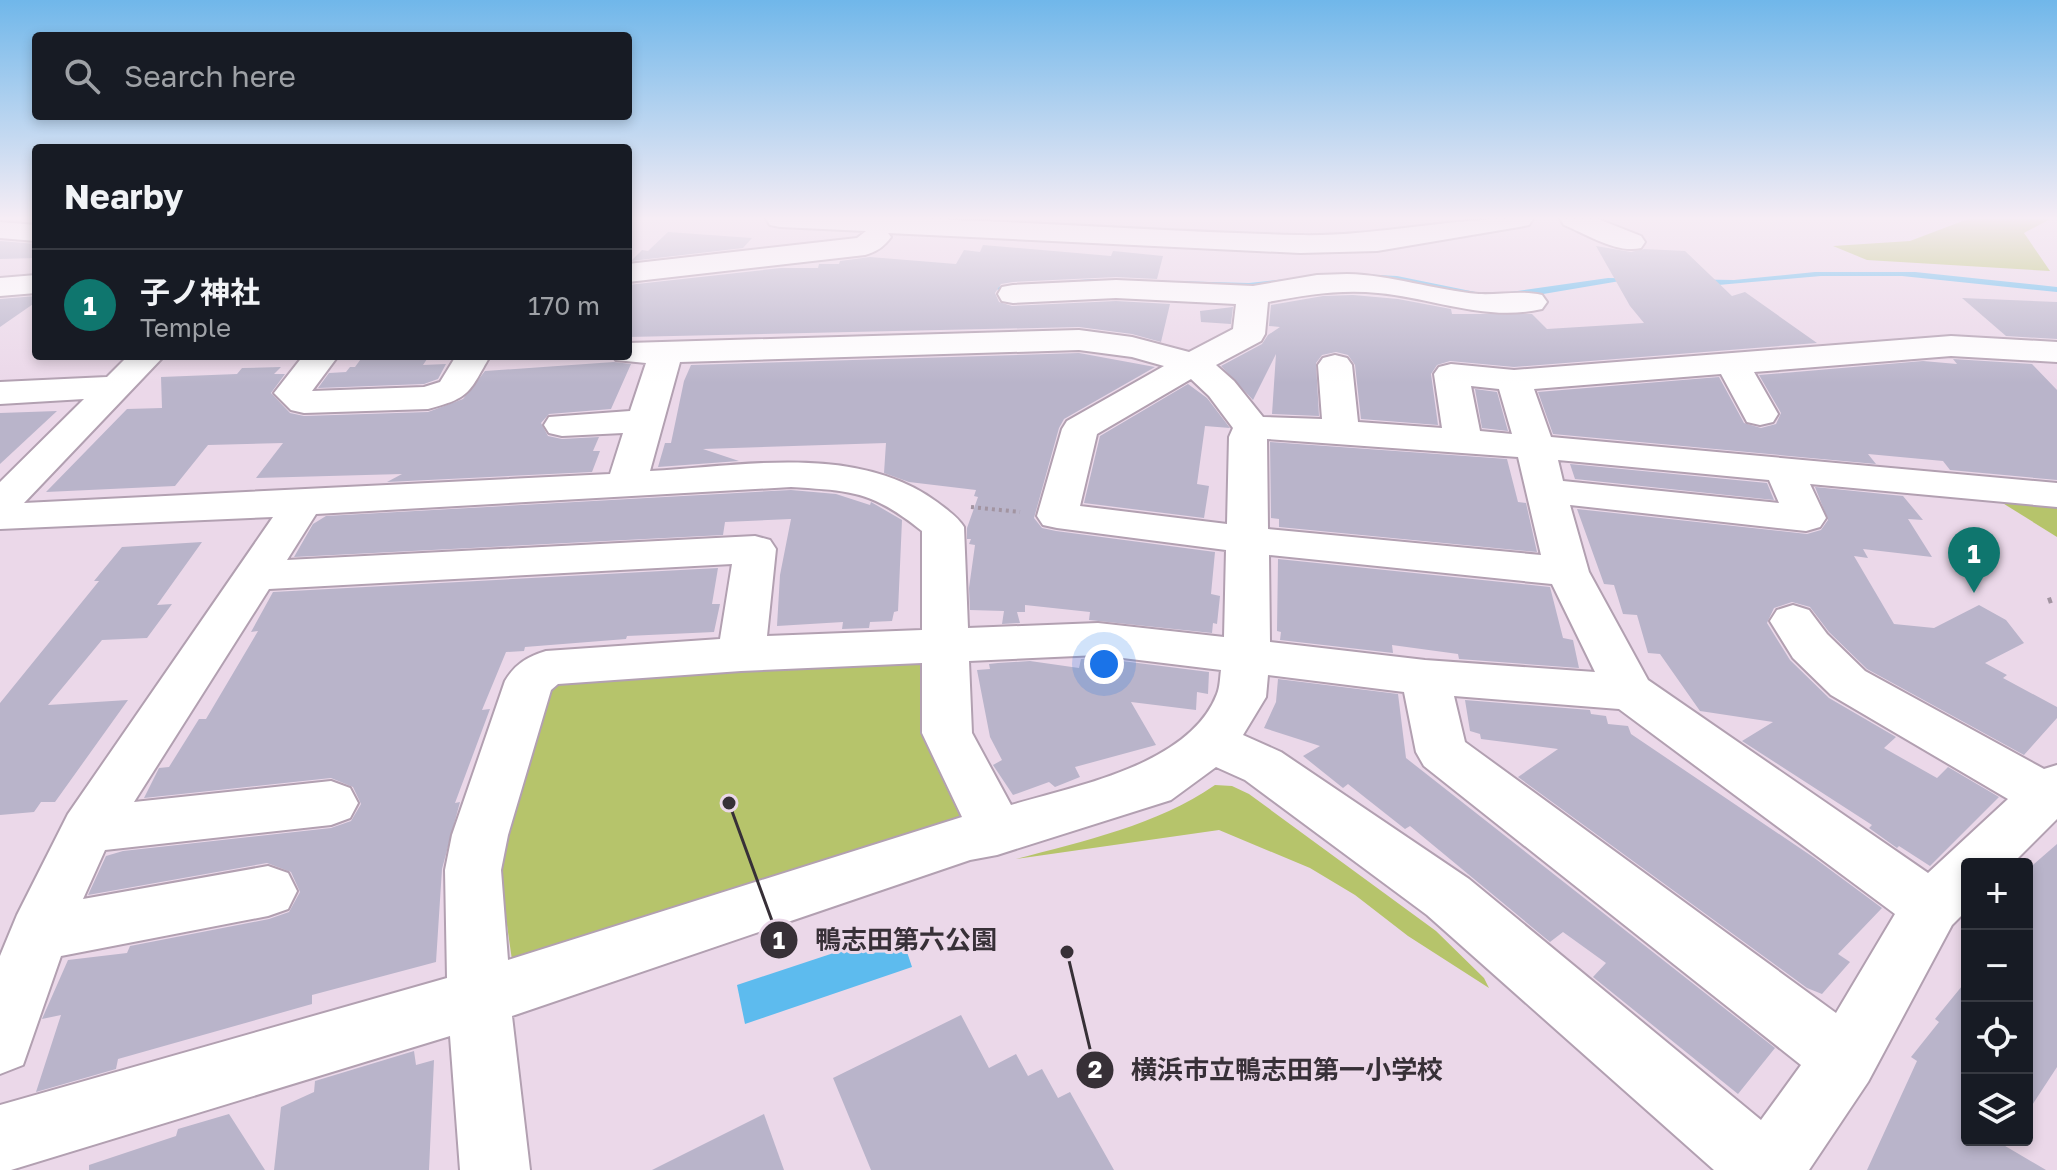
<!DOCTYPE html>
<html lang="en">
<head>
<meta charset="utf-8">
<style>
  :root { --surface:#171b24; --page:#20242c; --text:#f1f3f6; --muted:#9ea1a6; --line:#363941; --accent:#0f766e }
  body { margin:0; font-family:"Golos Text","Noto Sans JP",sans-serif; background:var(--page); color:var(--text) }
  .controls { position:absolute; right:24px; bottom:24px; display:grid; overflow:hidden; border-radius:8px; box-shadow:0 4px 12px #0003 }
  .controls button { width:72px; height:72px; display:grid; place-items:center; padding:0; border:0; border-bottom:2px solid var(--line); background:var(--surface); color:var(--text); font:40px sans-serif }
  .you { position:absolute; left:1104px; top:664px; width:28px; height:28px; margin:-20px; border:6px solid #fff; border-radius:50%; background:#1a73e8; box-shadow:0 0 0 12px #1a73e833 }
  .badge { display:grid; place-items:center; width:52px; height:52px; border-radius:50%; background:var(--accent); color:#fff; font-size:26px; font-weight:700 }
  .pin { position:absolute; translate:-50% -66px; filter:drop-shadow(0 2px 4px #0008) }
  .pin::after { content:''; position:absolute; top:42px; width:28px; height:24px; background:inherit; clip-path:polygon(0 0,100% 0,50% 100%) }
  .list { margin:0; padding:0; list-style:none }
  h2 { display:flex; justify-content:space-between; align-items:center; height:104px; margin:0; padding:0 32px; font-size:34px }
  h2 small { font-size:26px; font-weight:400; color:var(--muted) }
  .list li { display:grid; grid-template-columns:52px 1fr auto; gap:24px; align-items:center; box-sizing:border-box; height:112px; padding:0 32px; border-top:2px solid var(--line) }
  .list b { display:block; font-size:30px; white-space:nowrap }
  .list p { margin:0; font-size:26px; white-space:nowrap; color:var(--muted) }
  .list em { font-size:26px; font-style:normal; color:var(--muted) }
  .icon { flex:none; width:44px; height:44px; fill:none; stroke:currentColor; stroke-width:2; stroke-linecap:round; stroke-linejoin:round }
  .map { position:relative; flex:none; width:2057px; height:1170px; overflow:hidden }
  .search { position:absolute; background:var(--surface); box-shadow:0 4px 12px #0003; left:32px; top:32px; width:600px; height:88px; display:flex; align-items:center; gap:20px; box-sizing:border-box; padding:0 28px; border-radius:8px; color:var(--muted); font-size:30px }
  .panel { position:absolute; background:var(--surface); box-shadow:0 4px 12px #0003; left:32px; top:144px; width:600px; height:216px; border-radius:8px }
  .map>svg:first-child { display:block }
</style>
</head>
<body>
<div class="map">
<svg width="2057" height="1170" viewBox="0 0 2057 1170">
  <rect width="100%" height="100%" fill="#ebd8e9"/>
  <g fill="#b6c46b">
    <path d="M1968,219h82l-26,14 26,38 -183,-11 -34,-14 77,-5z"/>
    <path d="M1993,497l64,6v34z"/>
    <path d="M932,658l-3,62 9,50 32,67 -458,123 -18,-125 49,-143 23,-15z"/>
    <path d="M1215,785l17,1 17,8 187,137 48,47 5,10 -81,-52 -53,-41 -45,-27 -91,-38 -203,29c68,-18 141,-34 199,-74z"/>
  </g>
  <g fill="#5dbbee">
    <path d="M1815,272h100l142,15v5l-155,-16h-81l-103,9 -98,-4 -100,17h-41l-66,-15 -365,4 -144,7 189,-15 156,4 92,-10 56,3 93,19 118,-17 126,2z"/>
    <path d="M900,931l12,36 -167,57 -8,-39z"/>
  </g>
  <g fill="#b9b4ca">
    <path d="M668,232l84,6 -9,10 -112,13 11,-11 6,1z"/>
    <path d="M0,241l36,3v14l-36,1z"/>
    <path d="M983,245l128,11 2,-5 50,5 -6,23 -41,-2 -103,5 -12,2 -6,9 4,9 13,4 104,-5 54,3 -9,38 -29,-8 -53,-7 -451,10v-52l153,-17h37l1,-4h20l1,-3 30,-4 86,7 8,-14 16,2z"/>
    <path d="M1596,246l35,6 13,-3 41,2 47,45 13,-4 72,51 -303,24 -64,-6 -13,4 -6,9 7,51 -77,-6 -6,-54 -7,-10 -12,-3 -14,3 -6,8 3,53 -47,-2 4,-60 -23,46 -32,-34 41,-22 6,-9 12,-8 -11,-1 2,-21 52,-9 30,-1 45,4 53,10 1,5h80l15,15 97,-6 -14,-17z"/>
    <path d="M36,296v6l-36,25v-28z"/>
    <path d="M1962,298l95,4v37l-51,-3z"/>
    <path d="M1233,307l-2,17 -30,-2 -1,-11z"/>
    <path d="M1079,353l76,14 -91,52 -5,9 -25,90 8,10 14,3 159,21 -4,42 9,2 -3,28 -4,-1 -1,10 -123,-13 1,-8 -65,-7v7h-8l3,11 -18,1 2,-13 -34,-1 -1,-22 6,-43 -6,-1 2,-5h-4v-11l11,-31 -4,-1 2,-6 -67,-8 -25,-9 2,-30 -183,6 36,12 -81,6 7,-24h6l13,-62 7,-16z"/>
    <path d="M363,356h66l-6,9 23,-1 -8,15 -14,5 -106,4 11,-15 17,-1 4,-5h5z"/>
    <path d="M1953,359l79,5 25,26v90l-107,-10 -7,-9 -75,-7 8,10 -323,-30 -15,-42 181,-15 25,46 17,5 15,-4 5,-11 -22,-38 164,-14 34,3z"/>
    <path d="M614,362l17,2 -20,45 -62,5 -8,9 7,13 14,3 37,-2 -6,14h7l-8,21 -205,10 15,-8 -146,4 27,-35 -75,2 -33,41 -129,6 81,-83 35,-1 -1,-31 76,-3 5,-6 39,-1 -7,7h11l-14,19 19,20 14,3 124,-4 35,-13 22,-28z"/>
    <path d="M1188,384l19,14 23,30 -25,-2 -8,58 12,2 -5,32 -120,-15 16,-67z"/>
    <path d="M1475,389l22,3 11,39 -26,-3z"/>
    <path d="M57,411l-57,53v-51z"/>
    <path d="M1270,442l237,17 11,43 8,1 11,49 -258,-25v-8l-8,-1z"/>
    <path d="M1570,464l197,19 7,17 -199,-21z"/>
    <path d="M1815,487l88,9 20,24 -15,-1 24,38 -69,-8 5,9 -14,-2 40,68 40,4 45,-23 27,15 18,23 -39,20 22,12 -4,3 54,29v11l-33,37 -157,-86 -38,-37 -19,-25 -18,-5 -18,6 -7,15 23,37 39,38 67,39 -12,11 53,30 11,-11 51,30 -69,69 -31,-20 -2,2 -28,-20 3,-3 -130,-84 31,-19 -73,-11 -40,-57 -12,-1 -11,-38 -14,-1 -9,-29 -10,-1 -27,-75 230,25 14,-4 7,-10z"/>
    <path d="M791,490l45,4 34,11 1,-3 31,18 -4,91 -4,1 -2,9 -22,1 -1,6 -27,1 1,-7 -66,4 3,-51 11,-56 -66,3 -2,13 -429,22 19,-33 13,-8z"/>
    <path d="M202,542l-45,63 15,-1 -25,34 -45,2 -54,65 80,-5 -73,102h-14l-7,10 -34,3v-112l99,-122h-5l28,-34z"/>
    <path d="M1278,559l272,28 13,51 10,2 6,28 -120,-9 -1,-5 -66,-9 1,8 -113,-13 1,-8 -4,-1z"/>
    <path d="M718,568l-6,36h8l-6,28 -87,4 -1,3 -101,8 -1,4 -18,1 -24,58 8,-1 -35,94 5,-1 -18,67 -6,93 -124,33v9l-194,55 -2,10 -80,23 25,-77 -19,4 26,-59 59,-7 3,-7 139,-27 20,-7 11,-20 -9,-20 -24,-9 -179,32 18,-39 17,-5 208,-23 20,-7 10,-17 -8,-17 -22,-9 -187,20 15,-30 10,-1 30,-48h7l52,-88 -7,1 22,-40z"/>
    <path d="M1098,658l111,14 -1,22 -11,-2 -1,18 -65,-8 25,43 -81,22 5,10 -25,10 -6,-5 -36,13 -20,-30 9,-5 -12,-23 -13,-67 13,-1 -1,-5 9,-1 32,-2 49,7 2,-9z"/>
    <path d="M1278,679l120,15 8,64 369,290 -37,46 -145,-117 13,-14 -43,-31 -13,10 -140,-116 -5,3 -57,-45 -5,4 -40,-32 17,-10 -56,-18 12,-26z"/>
    <path d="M1465,700l125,10 1,4 15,2 2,8 20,2 3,8 182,123 69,51 -44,46 12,8 -28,32 -15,-6 -289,-211 40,-28 -77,-10 -1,-5 -10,-3z"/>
    <path d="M2057,844v223l-30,46v-243z"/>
    <path d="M1967,980v160h28l51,30h-179l50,-109 -6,-4 28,-35 -4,-3z"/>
    <path d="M961,1015l28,53 27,-14 12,22 14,-7 16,29 12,-6 44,78h-243l-38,-92z"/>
    <path d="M414,1051l2,14 18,-5 -5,110h-155l7,-63 33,-15 1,-11z"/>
    <path d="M229,1114l36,56h-176v-5l87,-29 2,-7z"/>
    <path d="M764,1114l20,56h-132z"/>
  </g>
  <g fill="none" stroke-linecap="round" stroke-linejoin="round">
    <defs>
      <g id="minor">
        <path d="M766,219c178,-6 355,12 532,16 79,2 156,-19 235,-16l-4,6 -10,2 -142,24 -77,2 -412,-20 3,4c-7,10 -15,15 -26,18l-237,27v-18l229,-26 9,-7 -86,-4 -10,-2z"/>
        <path d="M1560,219h38l43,17 4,6 -4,6c-24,6 -55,-14 -77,-23z"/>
        <path d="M0,222l36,3v16l-36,-3z"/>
        <path d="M1347,274c45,1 87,16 132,20 21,1 42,-4 63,1l5,7 -5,7c-56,13 -109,-11 -164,-16 -37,-4 -73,2 -110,9l-3,32 -4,7 -45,24 18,16 29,36 59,2 -4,-54 5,-7 12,-3 12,3 5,7 6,57 84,6 -8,-54 5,-7 12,-3 63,6 437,-34 106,6v20l-106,-6 -197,16 24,42 -5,8 -13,3 -13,-3 -26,-48 -187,15 17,48 506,46v24l-247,-23 16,34 -6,9 -14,4 -236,-26 19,67 59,108 280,193 80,-74 -177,-104 -38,-37 -23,-37 7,-11 16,-5 16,5 18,24 38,37 179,98 13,-4v54l-45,45h-45v46l-15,15 -84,157 -59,88h-95l-287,-255 -182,-135 -29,-13 -45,33 -174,55 -27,5 -458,156 18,154h-70l-10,-134 -439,134h-11v-65l447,-127 -2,-108 7,-35 53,-154c10,-17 22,-24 41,-30l174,-12 12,-75 -463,25 -135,213 197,-21 19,7 8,15 -8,15 -19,7 -226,25 -22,49 185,-33 20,7 9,18 -9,18 -20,7 -207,40 -38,109 -23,9v-118l17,-41 51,-101 205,-297 -273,12v-47l84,-83 -84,5v-22l107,-5 21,-21h36l-140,147 586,-29 13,-41 -61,3 -13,-3 -5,-8 5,-8 81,-6 16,-48 -30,-3 -3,-4h15v-13l451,-13 53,7 57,15 44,-23 3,-25 -120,-6 -103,5 -11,-2 -4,-7 4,-7 11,-2 103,-5 137,6 64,-11zM1079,350l53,7 32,9 -97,55 -5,8 -25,87 6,9 14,3 169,22 -2,87 -126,-14 -130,5 -4,-101c-7,-11 -17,-17 -27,-25 -80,-59 -195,-36 -287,-31l30,-109zM1191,379l18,17 24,32 -4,9 -2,87 -147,-18 17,-72zM1471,386l28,3 13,45 -32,-3zM1267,439l251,18 23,98 -273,-26zM1558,460l211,20 10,23 -216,-22zM791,487c62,4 81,4 131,44v99l-155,6 9,-87 -6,-9 -15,-4 -468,24 29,-46zM1269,555l283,29 43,88 -170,-12 -155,-18zM1098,655l123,15c-1,7 -1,17 -4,24 -27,71 -142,92 -206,111l-39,-72 -3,-72zM922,663v70l40,84 -454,143 -7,-90 7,-35 43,-145 7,-6 183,-13zM1268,675l136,17 12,60 8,14 377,299 -40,55 -292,-241 -188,-127 -38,-17 23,-38zM1454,696l165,13 276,205 -59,99 -371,-271z"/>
        <path d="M36,275v18l-36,3v-18z"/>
        <path d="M303,356h35l-26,35 112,-4 16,-5 16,-26h34c-21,36 -19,42 -62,53l-124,4 -13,-3 -17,-17z"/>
      </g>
    </defs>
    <use href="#minor" stroke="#b2a0b1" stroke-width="4"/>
    <path stroke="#a294a1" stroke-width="4" stroke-dasharray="3 4" stroke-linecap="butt" d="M971,507l49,5"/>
    <path stroke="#a294a1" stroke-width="6" stroke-dasharray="4 7" stroke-linecap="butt" d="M2048,601l9,-3"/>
    <use href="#minor" fill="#fff" fill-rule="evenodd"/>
  </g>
  <linearGradient id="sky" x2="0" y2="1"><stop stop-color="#70b7ea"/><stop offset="0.57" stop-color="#f6edf5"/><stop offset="1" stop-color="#f6edf5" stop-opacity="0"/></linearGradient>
  <rect width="2057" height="383" fill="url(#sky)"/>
  <path fill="none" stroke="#373037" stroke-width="3" d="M729 803L779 940M1067 952L1095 1070"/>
  <g fill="#373037" stroke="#ebd8e9" stroke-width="3">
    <circle cx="729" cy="803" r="8"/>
    <circle cx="1067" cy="952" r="8"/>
    <circle cx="779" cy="940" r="20"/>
    <circle cx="1095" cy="1070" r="20"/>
  </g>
  <g font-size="24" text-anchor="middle" font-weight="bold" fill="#fff">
    <text x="779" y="949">1</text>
    <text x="1095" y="1078">2</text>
  </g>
  <g font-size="26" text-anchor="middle" font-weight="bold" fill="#373037" stroke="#ebd8e9" stroke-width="6" stroke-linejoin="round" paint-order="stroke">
    <text x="906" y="949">鴨志田第六公園</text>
    <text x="1287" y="1079">横浜市立鴨志田第一小学校</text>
  </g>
</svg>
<div class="controls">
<button>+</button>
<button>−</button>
<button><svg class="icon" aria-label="locate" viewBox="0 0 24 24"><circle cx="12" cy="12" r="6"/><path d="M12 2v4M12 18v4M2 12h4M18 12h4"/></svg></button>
<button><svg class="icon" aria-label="layers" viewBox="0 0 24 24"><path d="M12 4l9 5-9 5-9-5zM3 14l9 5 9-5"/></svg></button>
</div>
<div class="you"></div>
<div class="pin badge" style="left:1974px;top:593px">1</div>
<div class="search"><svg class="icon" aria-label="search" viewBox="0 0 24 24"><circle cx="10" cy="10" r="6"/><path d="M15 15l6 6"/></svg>Search here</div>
<section class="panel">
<h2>Nearby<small></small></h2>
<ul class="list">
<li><span class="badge">1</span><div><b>子ノ神社</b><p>Temple</p></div><em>170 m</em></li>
</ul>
</section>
</div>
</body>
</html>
